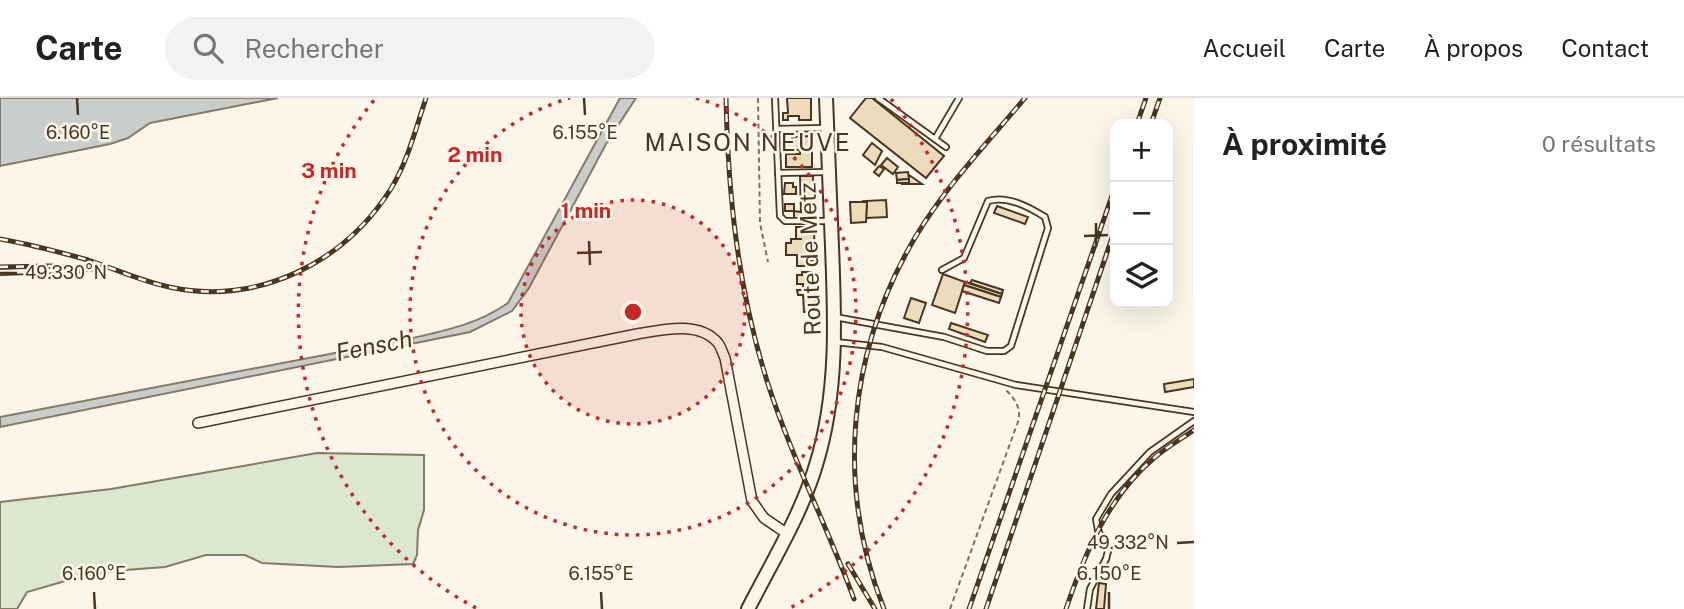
<!DOCTYPE html>
<html lang="fr">
<head>
<meta charset="utf-8">
<style>
  :root { --surface:#fff; --page:#f2f2f2; --text:#222; --muted:#767676; --line:#e0e0e0 }
  body { margin:0; font-family:"Public Sans",sans-serif; background:var(--page); color:var(--text) }
  .controls { position:absolute; right:21px; top:21px; display:grid; overflow:hidden; border-radius:14px; box-shadow:0 7px 28px #0002 }
  .controls button { width:63px; height:63px; display:grid; place-items:center; padding:0; border:0; border-bottom:2px solid var(--line); background:var(--surface); color:var(--text); font:35px sans-serif }
  .list { margin:0; padding:0; list-style:none }
  h2 { display:flex; justify-content:space-between; align-items:center; height:91px; margin:0; padding:0 28px; font-size:30px }
  h2 small { font-size:23px; font-weight:400; color:var(--muted) }
  .icon { flex:none; width:38px; height:38px; fill:none; stroke:currentColor; stroke-width:2; stroke-linecap:round; stroke-linejoin:round }
  .map { position:relative; flex:none; width:1194px; height:511px; overflow:hidden }
  header { display:flex; align-items:center; gap:42px; box-sizing:border-box; height:98px; padding:0 35px; background:var(--surface); border-bottom:2px solid var(--line) }
  header strong { font-size:33px }
  nav { display:flex; gap:38px; margin-inline-start:auto; font-size:24px }
  .search { width:490px; height:63px; background:var(--page); display:flex; align-items:center; gap:18px; box-sizing:border-box; padding:0 24px; border-radius:38px; color:var(--muted); font-size:26px }
  main { display:flex }
  aside { flex:1; background:var(--surface) }
  .map>svg:first-child { display:block }
</style>
</head>
<body>
<header>
<strong>Carte</strong>
<div class="search"><svg class="icon" aria-label="search" viewBox="0 0 24 24"><circle cx="10" cy="10" r="6"/><path d="M15 15l6 6"/></svg>Rechercher</div>
<nav><a>Accueil</a><a>Carte</a><a>À propos</a><a>Contact</a></nav>
</header>
<main>
<div class="map">
<svg width="1194" height="511" viewBox="0 0 1194 511">
  <rect width="100%" height="100%" fill="#fbf6e9"/>
  <path fill="#dce7d0" stroke="#887966" stroke-width="2" d="M317,355l107,2v55l-6,20 -1,25 -4,9 -75,3 -76,-4 -17,-8h-39l-41,12 -53,4 -40,8 -45,13 -10,17h-17v-107l111,-13z"/>
  <g fill="#c9cecd" stroke="#887966" stroke-width="2">
    <path d="M0,0h278l-128,25 -22,15 -18,6 -110,22z"/>
    <path d="M620,0h16l-30,46 -77,144 -17,23 -42,21 -470,95v-10l413,-79c34,-8 65,-14 95,-35z"/>
  </g>
  <g fill="#ecdcbc" stroke="#4a3520" stroke-width="2">
    <path d="M787,0h24v22h-12v-4h-11v4h-5v-7h5z"/>
    <path d="M866,0h6l72,58 -18,22 -76,-60z"/>
    <path d="M812,38v31h-26v-13h14v-4l-14,-1v-6l6,-1v-5z"/>
    <path d="M872,45l10,8 -7,14 -12,-10z"/>
    <path d="M887,60l11,9 -5,7 -12,-9z"/>
    <path d="M879,68l5,3 -5,7 -5,-4z"/>
    <path d="M908,74l1,7 -12,1 -1,-7z"/>
    <path d="M909,77l13,9h-21l8,-1z"/>
    <path d="M800,78h13l1,42 -20,1v-8l7,1z"/>
    <path d="M909,81v4h-12v-3z"/>
    <path d="M785,85h8v4h3v7h-12z"/>
    <path d="M886,102l1,17 -21,1 1,-16 -2,-1z"/>
    <path d="M850,104h17l-1,20 -15,1z"/>
    <rect x="785" y="106" width="9" height="7"/>
    <path d="M997,108l31,11 -3,7 -31,-11z"/>
    <path d="M796,129h15v5h3l1,28h-4v6h-14v-11h-11v-12h5v-4h11h-6z"/>
    <path d="M802,174h9v6h4l1,28h-4l1,6h-9l-1,-17h-5l-1,-5h6v-6h-6v-9h5z"/>
    <path d="M943,176l22,8 -10,31 -23,-8z"/>
    <path d="M972,182l31,10 -1,4 -32,-11z"/>
    <path d="M965,184l37,12 -1,3 -37,-12z"/>
    <path d="M964,187l37,12 -2,6 -37,-12z"/>
    <path d="M911,200l15,5 -7,20 -15,-5z"/>
    <path d="M951,225l37,12 -3,7 -36,-13z"/>
    <path d="M1194,281v8l-29,5 -1,-8z"/>
    <path d="M1099,485l7,1 -2,25h-8z"/>
  </g>
  <g fill="none" stroke-linecap="round" stroke-linejoin="round">
    <defs>
      <g id="service">
        <path d="M775,0l5,118 5,5h45"/>
        <path d="M878,0l68,49"/>
        <path d="M777,31l48,-1"/>
        <path d="M935,41l24,-41"/>
        <path d="M778,75l48,-1"/>
        <path d="M0,174l84,-3"/>
        <path d="M835,219l109,20 43,14h17l7,-5 37,-118 -3,-11c-16,-10 -38,-22 -57,-16l-24,57 -22,12"/>
        <path d="M835,244l47,5 134,38 178,27"/>
        <path d="M1087,511l3,-20 16,-30 2,-8 -10,-21 -2,-11 15,-25 39,-42 44,-31"/>
      </g>
      <path id="minor" d="M198,325l439,-89c24,-4 62,-14 81,9 3,4 5,11 7,15l27,143 12,17 22,15"/>
      <path id="secondary" d="M748,511c24,-47 53,-94 68,-144 22,-71 19,-145 16,-218 -2,-49 -4,-99 -6,-149"/>
    </defs>
    <use href="#service" stroke="#4a3520" stroke-width="8"/>
    <use href="#minor" stroke="#4a3520" stroke-width="12"/>
    <use href="#secondary" stroke="#4a3520" stroke-width="16"/>
    <g stroke="#7f6f5c" stroke-width="2" stroke-dasharray="5 3.5" stroke-linecap="butt">
      <path d="M758,0l2,125 8,39"/>
      <path d="M950,511l69,-190c1,-13 -4,-20 -13,-29"/>
    </g>
    <use href="#service" stroke="#fbf6e9" stroke-width="4.5"/>
    <use href="#minor" stroke="#fbf6e9" stroke-width="9"/>
    <use href="#secondary" stroke="#fbf6e9" stroke-width="12"/>
    <defs>
      <g id="rail">
        <path d="M726,0c2,97 12,191 41,283 24,75 60,145 87,218"/>
        <path d="M1137,26l9,-26"/>
        <path d="M1151,26l9,-26"/>
        <path d="M0,141c29,5 59,13 88,21 27,9 53,21 81,27 89,19 176,-24 223,-100 16,-27 24,-59 34,-89"/>
        <path d="M0,169l50,-1 42,3"/>
        <path d="M848,466l27,45"/>
        <path d="M884,511c-49,-124 -36,-259 32,-373 30,-50 72,-94 109,-138"/>
        <path d="M969,511l146,-422"/>
        <path d="M986,511l129,-380"/>
        <path d="M1066,511c19,-56 42,-112 88,-151 13,-11 27,-19 40,-28"/>
      </g>
    </defs>
    <use href="#rail" stroke="#4a3520" stroke-width="5"/>
    <use href="#rail" stroke="#fbf6e9" stroke-width="2.5" stroke-dasharray="8" stroke-linecap="butt"/>
  </g>
  <path fill="none" stroke="#4a3520" stroke-width="2.5" d="M77,0l1,17M584,0l1,17M1096,125v24M1084,138l24,-1M589,143l1,24M577,155l25,-1M0,175h17M1177,445l17,-1M94,494l1,17M601,494l1,17M1109,494v17"/>
  <circle cx="633" cy="214" r="112" fill="#c62828" fill-opacity=".12"/>
  <g fill="none" stroke="#c62828" stroke-width="3.5" stroke-dasharray="3.5 7">
    <circle cx="633" cy="214" r="112"/>
    <path d="M696 0A223 223 0 1 1 570 0"/>
    <path d="M476 510A335 335 0 0 1 375 1M891 1A335 335 0 0 1 790 510"/>
  </g>
  <g text-anchor="middle" stroke-width="5" stroke-linejoin="round" paint-order="stroke">
    <g font-size="23" fill="#4a3520" stroke="#fbf6e9">
      <text transform="translate(810 161) rotate(-92)" y="8">Route de Metz</text>
    </g>
    <g font-size="24" letter-spacing="2" fill="#4a3520" stroke="#fbf6e9">
      <text x="748" y="53">MAISON NEUVE</text>
    </g>
    <g font-size="24" font-style="italic" fill="#4a3520" stroke="#fbf6e9">
      <text transform="translate(374 248) rotate(-11)" y="8">Fensch</text>
    </g>
  </g>
  <g font-size="18" text-anchor="middle" fill="#4a3520" stroke="#fbf6e9" stroke-width="5" stroke-linejoin="round" paint-order="stroke">
    <text x="78" y="41">6.160°E</text>
    <text x="585" y="41">6.155°E</text>
    <text x="66" y="181">49.330°N</text>
    <text x="1128" y="451">49.332°N</text>
    <text x="94" y="482">6.160°E</text>
    <text x="601" y="482">6.155°E</text>
    <text x="1109" y="482">6.150°E</text>
  </g>
  <circle cx="633" cy="214" r="10" fill="#c62828" stroke="#fbf6e9" stroke-width="3.5"/>
  <g font-size="21" text-anchor="middle" font-weight="bold" fill="#c62828" stroke="#fbf6e9" stroke-width="5" stroke-linejoin="round" paint-order="stroke">
    <text x="475" y="64">2 min</text>
    <text x="329" y="80">3 min</text>
    <text x="586" y="120">1 min</text>
  </g>
</svg>
<div class="controls">
<button>+</button>
<button>−</button>
<button><svg class="icon" aria-label="layers" viewBox="0 0 24 24"><path d="M12 4l9 5-9 5-9-5zM3 14l9 5 9-5"/></svg></button>
</div>
</div>
<aside>
<h2>À proximité<small>0 résultats</small></h2>
<ul class="list">
</ul>
</aside>
</main>
</body>
</html>
